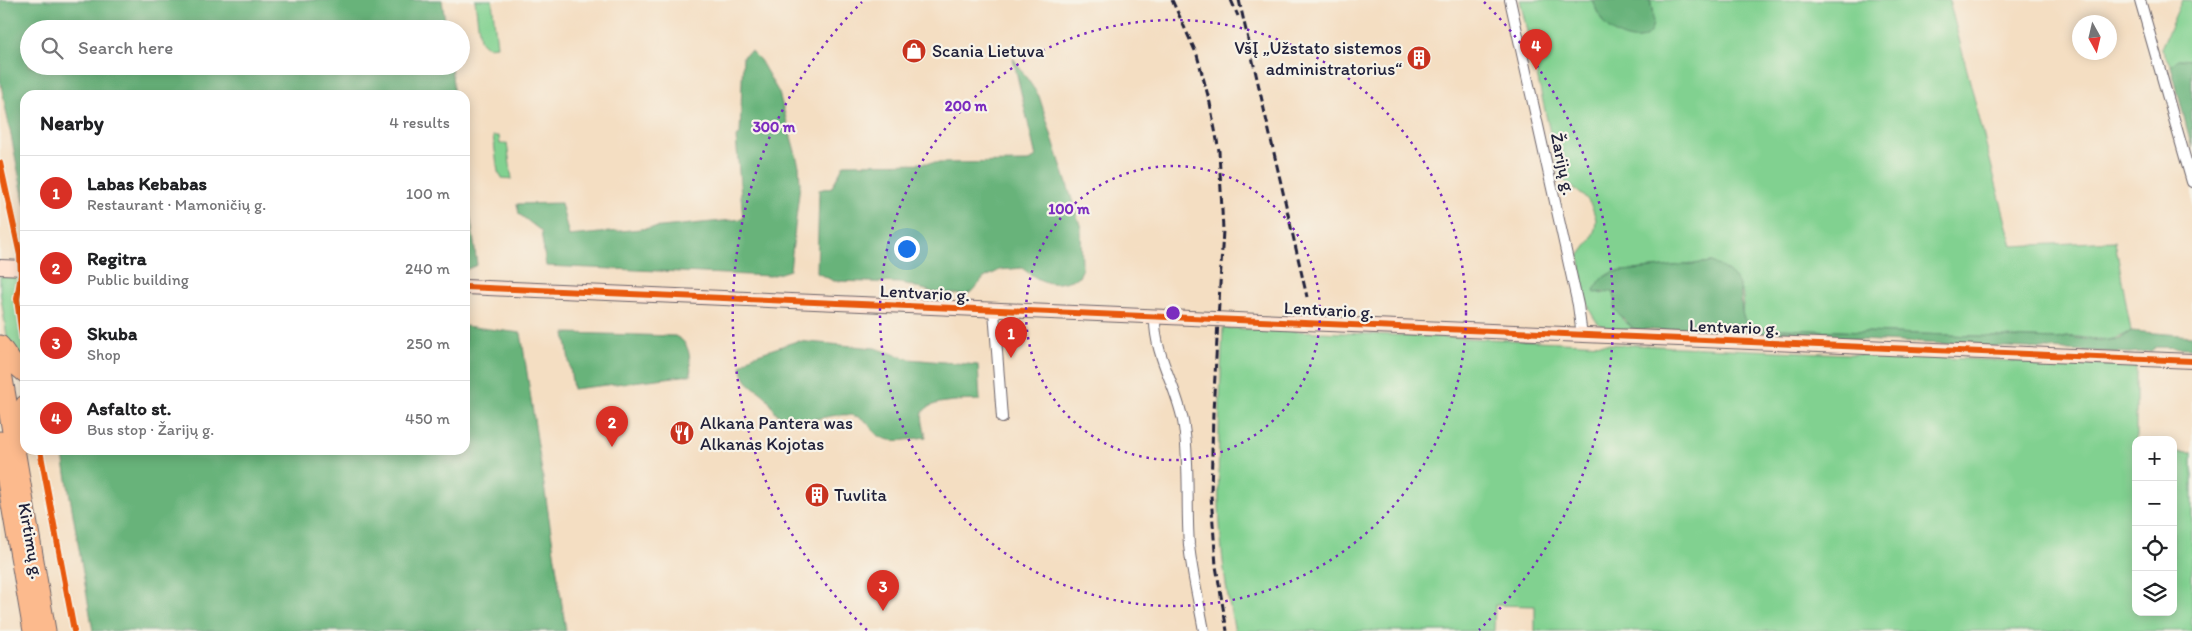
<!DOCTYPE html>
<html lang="en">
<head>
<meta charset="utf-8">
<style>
  :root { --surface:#fff; --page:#f6f6f6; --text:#202124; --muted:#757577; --line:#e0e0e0; --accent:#d93025 }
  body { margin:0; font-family:Itim,sans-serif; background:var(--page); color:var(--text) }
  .controls { position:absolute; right:15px; bottom:15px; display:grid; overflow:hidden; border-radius:10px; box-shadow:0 2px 12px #0003 }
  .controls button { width:45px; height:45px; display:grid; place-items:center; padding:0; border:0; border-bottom:1px solid var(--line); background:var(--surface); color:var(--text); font:25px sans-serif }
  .compass { position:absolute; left:2072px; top:15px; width:45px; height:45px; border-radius:50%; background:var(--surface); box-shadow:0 2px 12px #0003; rotate:172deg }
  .you { position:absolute; left:906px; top:248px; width:18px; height:18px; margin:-12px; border:4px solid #fff; border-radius:50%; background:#1a73e8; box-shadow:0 0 0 8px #1a73e833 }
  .badge { display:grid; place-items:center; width:32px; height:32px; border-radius:50%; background:var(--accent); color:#fff; font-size:16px; font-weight:700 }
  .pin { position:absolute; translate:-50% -41px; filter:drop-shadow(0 1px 2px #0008) }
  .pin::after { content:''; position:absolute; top:26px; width:18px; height:15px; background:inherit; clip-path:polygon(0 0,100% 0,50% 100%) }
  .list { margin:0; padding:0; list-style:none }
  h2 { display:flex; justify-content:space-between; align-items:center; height:65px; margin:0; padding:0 20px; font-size:21px }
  h2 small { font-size:16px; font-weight:400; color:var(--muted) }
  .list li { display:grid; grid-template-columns:32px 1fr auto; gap:15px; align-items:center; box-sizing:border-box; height:75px; padding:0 20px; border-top:1px solid var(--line) }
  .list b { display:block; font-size:19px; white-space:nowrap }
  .list p { margin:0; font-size:16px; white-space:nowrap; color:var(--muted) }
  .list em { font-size:16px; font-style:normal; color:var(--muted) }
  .icon { flex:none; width:28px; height:28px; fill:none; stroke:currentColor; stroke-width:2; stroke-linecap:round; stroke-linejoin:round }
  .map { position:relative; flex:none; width:2192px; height:631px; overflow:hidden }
  .search { position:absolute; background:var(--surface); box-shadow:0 2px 12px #0003; left:20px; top:20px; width:450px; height:55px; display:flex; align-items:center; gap:12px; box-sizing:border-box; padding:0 18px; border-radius:28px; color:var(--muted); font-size:19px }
  .panel { position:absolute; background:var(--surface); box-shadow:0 2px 12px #0003; left:20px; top:90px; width:450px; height:365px; border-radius:15px }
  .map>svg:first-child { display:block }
</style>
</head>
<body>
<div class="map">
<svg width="2192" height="631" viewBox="0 0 2192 631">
  <rect width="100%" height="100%" fill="#f7f3e8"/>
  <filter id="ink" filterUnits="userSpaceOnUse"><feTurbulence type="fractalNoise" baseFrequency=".02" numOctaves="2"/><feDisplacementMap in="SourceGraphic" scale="10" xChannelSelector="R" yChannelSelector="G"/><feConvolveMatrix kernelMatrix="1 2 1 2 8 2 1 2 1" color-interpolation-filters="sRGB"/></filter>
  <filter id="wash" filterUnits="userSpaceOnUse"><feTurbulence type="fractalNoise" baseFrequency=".0096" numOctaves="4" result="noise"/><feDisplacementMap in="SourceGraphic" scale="20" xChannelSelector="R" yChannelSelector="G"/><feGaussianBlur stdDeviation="1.12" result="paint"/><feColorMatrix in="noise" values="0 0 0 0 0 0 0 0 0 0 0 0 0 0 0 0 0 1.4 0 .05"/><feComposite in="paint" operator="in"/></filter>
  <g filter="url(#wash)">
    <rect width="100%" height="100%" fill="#f4dec2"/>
    <g fill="#81d190" stroke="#527a66">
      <path d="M475,0h17l5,46c-8,1 -12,2 -17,-6z"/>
      <path d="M1520,0h72l6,13 55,1 -3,-14h299l63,246 103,-5 16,90c-29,20 -48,-1 -74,8l-301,-11c-25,-9 -7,-23 -15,-37 -4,-9 -21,-22 -29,-29l-98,10 -12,6 -2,16 13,-3 9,28 12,10c-8,0 -20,2 -28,-1 -22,-8 -23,-51 -27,-72l11,-15 5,-12 1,-10 -4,-12 -5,-8 -27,-22z"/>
      <path d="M2182,0h10v60l-14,-1 -7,7 -10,-18z"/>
      <path d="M493,136h6l1,8 7,-1 5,36 -10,-1 -4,-6z"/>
      <path d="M0,276l25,1v91l-16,-19 -9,-58z"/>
      <path d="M1223,328l913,38v246h37v-160l19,1v178h-657v-25l-40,-1 -1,26h-259c-24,-98 -16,-203 -12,-303z"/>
    </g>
    <g fill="#68b37a" stroke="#456a5a">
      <path d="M0,0h442l4,29h-417v37h422l3,29h-429v110l-25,-125z"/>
      <path d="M1592,0h58c2,9 4,19 2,28 -6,20 -34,9 -44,0 -7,-7 -12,-19 -16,-28z"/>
      <path d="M751,51l9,9 19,33 20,73 1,18 -10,86 -19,6 -225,-10 -5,-35 -22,-17 -2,-10 44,-1 8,33 174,-17 -7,-82 4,-2 3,-79z"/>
      <path d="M1013,58l26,38 42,132 1,42 -3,7c-26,11 -36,7 -57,-9l-22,2 -16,8 -11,13 -8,4 -33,-3 -29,-9 -69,-2 -17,-8 2,-83 13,-3 12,-23 184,-2 8,-5z"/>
      <path d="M2178,59l14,1v88l-21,-82z"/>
      <path d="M465,176l12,89 -12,5z"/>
      <path d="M1712,262c9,5 19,10 25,19 10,17 -4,39 19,47l301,11 12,-2 31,4 20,-2 11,-8 61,5v12l-36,-1 -5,4 -22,2 -495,-24 -20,-20 1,-12 -2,-6 -18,2 -1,-3 8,-12 12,-6z"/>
      <path d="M465,326l56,7 45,298h-473l-31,-181h403z"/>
      <path d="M565,333l110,3c16,6 15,24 16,39l-118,14z"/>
      <path d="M797,341l78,7 34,11 69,6 2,35c-13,1 -52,-1 -57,13 -2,7 2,17 3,24 -19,2 -41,10 -54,-8 -5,-7 -8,-11 -17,-13 -22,-6 -53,12 -72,2 -10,-4 -11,-16 -19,-23 -13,-11 -19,-10 -23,-29l11,-10z"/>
    </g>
  </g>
  <g filter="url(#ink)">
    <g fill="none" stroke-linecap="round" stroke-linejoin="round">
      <defs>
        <g id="street">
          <path d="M1510,0l68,305 4,31"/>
          <path d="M2140,0l52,182"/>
          <path d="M994,311l8,107"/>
          <path d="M1155,318c-1,39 24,71 29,109 6,39 2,79 5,118 3,29 10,57 15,86"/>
        </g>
        <g id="secondary">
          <path d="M0,267l25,1"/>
          <path d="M465,287l1727,74"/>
        </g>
        <g id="highway">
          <path d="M0,345l12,17 13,11"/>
          <path d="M0,361l46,270"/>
          <path d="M12,431l13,-26"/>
          <path d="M0,441l33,190"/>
        </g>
      </defs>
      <use href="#street" stroke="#6c646a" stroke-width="12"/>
      <use href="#secondary" stroke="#6c646a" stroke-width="16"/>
      <use href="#highway" stroke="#6c646a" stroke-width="21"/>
      <use href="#street" stroke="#fff" stroke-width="10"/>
      <use href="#secondary" stroke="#fee3d1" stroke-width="14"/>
      <use href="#highway" stroke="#fcba8d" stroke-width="19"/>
      <g stroke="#22223b" stroke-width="3" stroke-dasharray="8 4" stroke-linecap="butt">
        <path d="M1172,0l25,55 13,48 9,48 4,79 -10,182 -2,83 5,71 11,65"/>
        <path d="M1231,0l7,16"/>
        <path d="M1239,0l68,297"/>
      </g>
      <defs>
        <g id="cycleway">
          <path d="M0,163l20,92 1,20 -4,24 8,57"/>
          <path d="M465,287l1727,74"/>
          <path d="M40,450l34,181"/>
        </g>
      </defs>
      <use href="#cycleway" stroke="#f7f3e8" stroke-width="9"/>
      <use href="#cycleway" stroke="#e8590c" stroke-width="6"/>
    </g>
  </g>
  <g fill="none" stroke="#7b2cbf" stroke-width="2.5" stroke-dasharray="2.5 5">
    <circle cx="1173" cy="313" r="147"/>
    <circle cx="1173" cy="313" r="293"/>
    <path d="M867 630A440 440 0 0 1 862 2M1484 2A440 440 0 0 1 1479 630"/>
  </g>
  <defs>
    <symbol id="shop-disc" viewBox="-11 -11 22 22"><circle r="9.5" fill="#c8321e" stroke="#f7f3e8"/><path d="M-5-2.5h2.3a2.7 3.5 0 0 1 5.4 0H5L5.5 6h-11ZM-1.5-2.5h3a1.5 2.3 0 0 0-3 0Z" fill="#fff"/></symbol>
    <symbol id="building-disc" viewBox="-11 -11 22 22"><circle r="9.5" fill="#c8321e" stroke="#f7f3e8"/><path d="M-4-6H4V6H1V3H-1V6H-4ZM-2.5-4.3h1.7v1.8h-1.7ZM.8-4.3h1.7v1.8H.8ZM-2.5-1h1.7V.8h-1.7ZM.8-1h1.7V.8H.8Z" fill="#fff"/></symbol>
    <symbol id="restaurant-disc" viewBox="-11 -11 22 22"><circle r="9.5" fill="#c8321e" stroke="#f7f3e8"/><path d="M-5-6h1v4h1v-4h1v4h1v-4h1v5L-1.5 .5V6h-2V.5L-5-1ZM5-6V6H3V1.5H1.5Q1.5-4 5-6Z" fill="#fff"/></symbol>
  </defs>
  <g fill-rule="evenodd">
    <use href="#shop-disc" x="900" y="37" width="28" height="28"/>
    <use href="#building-disc" x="1405" y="44" width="28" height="28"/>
    <use href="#restaurant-disc" x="668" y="419" width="28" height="28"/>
    <use href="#building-disc" x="803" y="481" width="28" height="28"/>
  </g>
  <g text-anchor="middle" stroke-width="4.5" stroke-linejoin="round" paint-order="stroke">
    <g font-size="18" fill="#22223b" stroke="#f7f3e8" text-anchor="start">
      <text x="1402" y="54" text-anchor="end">VšĮ „Užstato sistemos<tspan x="1402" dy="21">administratorius“</tspan></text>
      <text x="932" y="57">Scania Lietuva</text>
      <text x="700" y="429">Alkana Pantera was<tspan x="700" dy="21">Alkanas Kojotas</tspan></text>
      <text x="834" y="501">Tuvlita</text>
    </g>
    <g font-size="18" fill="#22223b" stroke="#f7f3e8">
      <text transform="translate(1563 164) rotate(78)" y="6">Žarijų g.</text>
      <text transform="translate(925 293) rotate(3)" y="6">Lentvario g.</text>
      <text transform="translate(1329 310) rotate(3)" y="6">Lentvario g.</text>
      <text transform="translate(1734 327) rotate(2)" y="6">Lentvario g.</text>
      <text transform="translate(31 541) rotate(80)" y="6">Kirtimų g.</text>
    </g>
  </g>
  <circle cx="1173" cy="313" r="8" fill="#7b2cbf" stroke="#f7f3e8" stroke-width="2.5"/>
  <g font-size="15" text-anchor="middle" font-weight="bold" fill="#7b2cbf" stroke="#f7f3e8" stroke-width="4.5" stroke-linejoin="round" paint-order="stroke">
    <text x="966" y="111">200 m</text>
    <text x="774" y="132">300 m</text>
    <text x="1069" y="214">100 m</text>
  </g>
</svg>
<div class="controls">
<button>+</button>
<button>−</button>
<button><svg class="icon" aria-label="locate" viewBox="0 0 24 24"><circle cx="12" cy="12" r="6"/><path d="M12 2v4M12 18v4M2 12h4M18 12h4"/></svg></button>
<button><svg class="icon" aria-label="layers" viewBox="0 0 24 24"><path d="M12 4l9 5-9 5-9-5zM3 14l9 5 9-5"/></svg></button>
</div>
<svg class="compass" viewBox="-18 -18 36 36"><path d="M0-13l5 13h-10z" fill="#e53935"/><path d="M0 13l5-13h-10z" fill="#757577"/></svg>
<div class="you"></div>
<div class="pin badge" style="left:1011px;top:358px">1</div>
<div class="pin badge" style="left:612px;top:447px">2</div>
<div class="pin badge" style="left:883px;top:611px">3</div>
<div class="pin badge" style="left:1536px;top:70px">4</div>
<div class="search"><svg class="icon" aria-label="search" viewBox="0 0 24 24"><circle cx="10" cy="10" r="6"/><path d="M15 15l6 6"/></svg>Search here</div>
<section class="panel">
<h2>Nearby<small>4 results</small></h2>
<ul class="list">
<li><span class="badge">1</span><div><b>Labas Kebabas</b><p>Restaurant · Mamoničių g.</p></div><em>100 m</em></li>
<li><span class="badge">2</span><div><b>Regitra</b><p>Public building</p></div><em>240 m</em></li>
<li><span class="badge">3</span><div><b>Skuba</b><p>Shop</p></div><em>250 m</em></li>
<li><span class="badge">4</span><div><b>Asfalto st.</b><p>Bus stop · Žarijų g.</p></div><em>450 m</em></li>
</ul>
</section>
</div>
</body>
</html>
